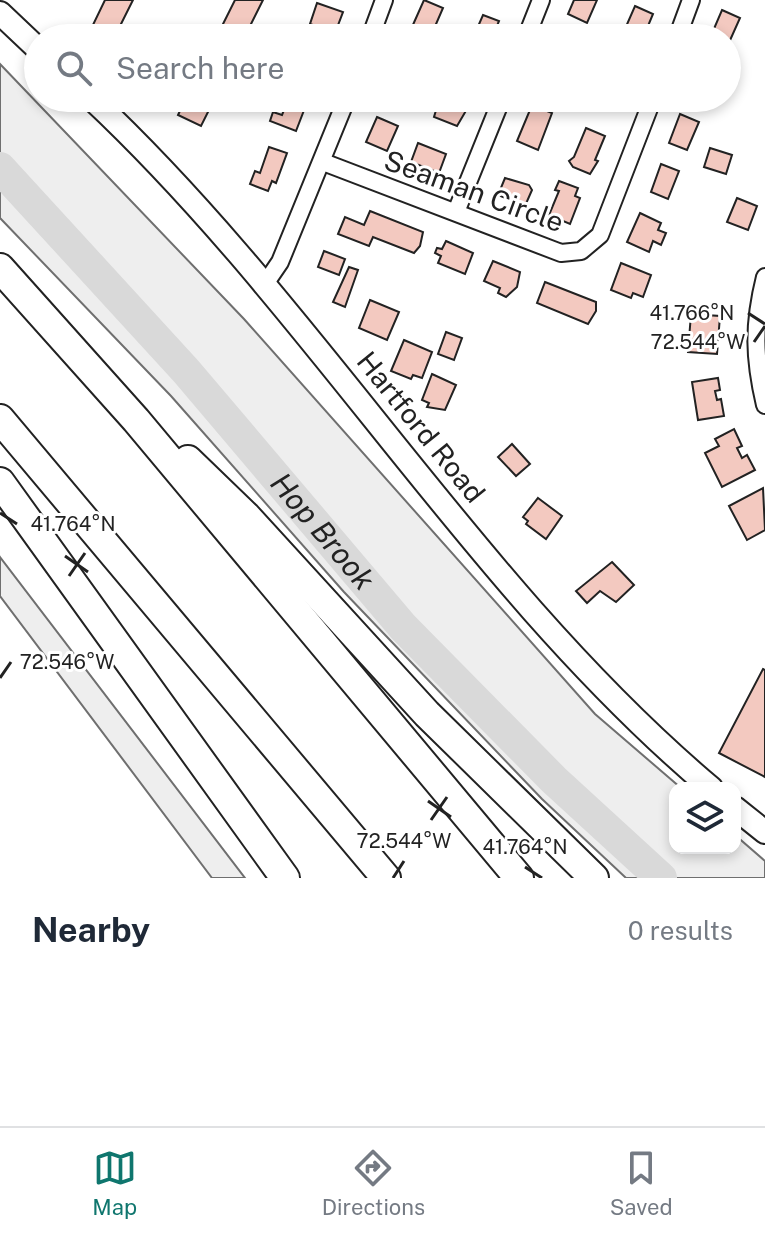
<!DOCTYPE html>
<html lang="en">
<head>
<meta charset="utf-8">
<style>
  :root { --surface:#fff; --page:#f2f2f3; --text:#1f2937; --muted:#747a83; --line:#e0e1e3; --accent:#0f766e }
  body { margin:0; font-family:"Public Sans",sans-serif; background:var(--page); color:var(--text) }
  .controls { position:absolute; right:24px; bottom:24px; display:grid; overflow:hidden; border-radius:16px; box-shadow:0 4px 12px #0003 }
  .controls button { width:72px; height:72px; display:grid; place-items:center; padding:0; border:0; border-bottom:2px solid var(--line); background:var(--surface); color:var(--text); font:40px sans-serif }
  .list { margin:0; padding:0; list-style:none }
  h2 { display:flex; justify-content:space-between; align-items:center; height:104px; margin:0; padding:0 32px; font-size:34px }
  h2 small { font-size:26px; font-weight:400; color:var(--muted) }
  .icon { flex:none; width:44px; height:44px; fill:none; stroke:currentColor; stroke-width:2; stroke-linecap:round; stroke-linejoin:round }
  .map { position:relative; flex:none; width:765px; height:878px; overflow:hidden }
  .search { position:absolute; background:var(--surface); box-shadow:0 4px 12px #0003; left:24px; right:24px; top:24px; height:88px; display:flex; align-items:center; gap:20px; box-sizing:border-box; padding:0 28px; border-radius:44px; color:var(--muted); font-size:30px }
  .sheet { height:248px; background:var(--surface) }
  nav { display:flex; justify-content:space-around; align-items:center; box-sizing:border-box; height:112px; border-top:2px solid var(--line); background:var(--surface); font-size:22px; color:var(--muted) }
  nav a { display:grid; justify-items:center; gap:4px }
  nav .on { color:var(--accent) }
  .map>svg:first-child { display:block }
</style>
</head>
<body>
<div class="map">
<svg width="765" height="878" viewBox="0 0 765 878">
  <rect width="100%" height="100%" fill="#fff"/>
  <g fill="#eee" stroke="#6f6f6f" stroke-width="2">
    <path d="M0,64l244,255 351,395 86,74h-6v60h60v-13l30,26v17h-139l-84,-79 -198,-207 -173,-196 -171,-178z"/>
    <path d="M0,557l245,321h-33l-212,-282z"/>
  </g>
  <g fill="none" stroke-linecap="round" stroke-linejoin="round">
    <path stroke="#d9d9d9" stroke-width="32" id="s1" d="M0,168l186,203 217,256 151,153 107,98"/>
  </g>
  <g fill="#f3c9c0" stroke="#222" stroke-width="2">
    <path d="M105,0h28l-19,38 -24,-7z"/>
    <path d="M235,0h28l-19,38h-28z"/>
    <path d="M424,0l19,8 -13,30h-17l-5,-2z"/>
    <path d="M574,0h23l-10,23 -19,-9z"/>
    <path d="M317,3l26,9 -8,21 -25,-9z"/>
    <path d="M635,6l18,8 -10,24h-22z"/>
    <path d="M722,10l18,8 -13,29v-9h-17z"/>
    <path d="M483,15l16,6 -7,17h-19z"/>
    <path d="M186,98h29l-14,28 -23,-11z"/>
    <path d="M289,98l17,7 -10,26 -26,-10 3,-9 9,3z"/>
    <path d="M447,98h21l-1,11 -10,17 -23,-9 3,-10 5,2z"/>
    <path d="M596,98h23l-5,11 -19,-8z"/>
    <path d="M532,105l20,8 -14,37 -21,-9z"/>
    <path d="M680,114l19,8 -12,28 -18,-7z"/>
    <path d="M377,117l21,9 -11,25 -21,-9z"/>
    <path d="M586,128l19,8 -10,24 3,1 -8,13 -17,-7 -4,-6 5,-4z"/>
    <path d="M418,143l28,11 -7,19 -28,-11z"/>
    <path d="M269,147l18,6 -11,30 -4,-2 -4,10 -18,-7 5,-13 5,2z"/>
    <path d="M710,148l22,7 -6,19 -22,-7z"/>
    <path d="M661,164l18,7 -11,28 -17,-7z"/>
    <path d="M505,178l24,7 3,5 -7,16 -27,-11z"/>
    <path d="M559,181l19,7 -3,8 5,2 -10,26 -21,-9 10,-24 -4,-1z"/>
    <path d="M737,198l20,8 -9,24 -21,-8z"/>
    <path d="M370,211l53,21 -3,14 -6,7 -41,-16 -4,9 -31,-12 7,-17 19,8z"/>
    <path d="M640,213l21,10 -3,7 8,3 -5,12 -8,-4 -4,11 -22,-10z"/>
    <path d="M446,241l27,12 -8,21 -27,-11 3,-7 -6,-3 2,-5 5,1z"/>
    <path d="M324,251l21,8 -6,16 -21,-8z"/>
    <path d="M493,261l27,11 -3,15 -11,10 -8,-4 2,-5 -16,-7z"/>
    <path d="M621,263l30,12 -8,22 -10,-4 -2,5 -20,-8z"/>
    <path d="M349,267l9,3 -13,37 -12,-5z"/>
    <path d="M545,282l51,20v9l-8,13 -51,-21z"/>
    <path d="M370,300l29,12 -12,28 -28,-12z"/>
    <path d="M691,314l29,2 -3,38 -29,-2z"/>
    <path d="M446,332l16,6 -8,22 -16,-6z"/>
    <path d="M404,340l28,12 -10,26 -9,-3 -2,4 -20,-8z"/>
    <path d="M432,374l24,11 -11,25 -18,-3 2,-4 -7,-3z"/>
    <path d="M718,378l2,12 -5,1 2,9 4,-1 3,17 -26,4 -6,-38z"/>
    <path d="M734,429l8,17 -5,2 5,10 5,-3 8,15 -33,17 -17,-34 14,-7 -4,-7z"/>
    <path d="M512,444l18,20 -14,12 -18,-19z"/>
    <path d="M763,488l2,42 -18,10 -18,-34z"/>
    <path d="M538,498l24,18 -16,23 -20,-15 2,-3 -5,-4z"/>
    <path d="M612,562l22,23 -18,17 -16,-11 -13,12 -11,-12z"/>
    <path d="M763,669l2,1v107l-46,-24z"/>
  </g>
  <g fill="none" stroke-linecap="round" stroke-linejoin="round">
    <defs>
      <g id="minor">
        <path d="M370,38l14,-38"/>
        <path d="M526,38l15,-38"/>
        <path d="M677,38l14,-38"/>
        <path d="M323,162l238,91 20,-2 19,-16 53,-137"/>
        <path d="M456,212l46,-114"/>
        <path d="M765,277c-12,48 -11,81 0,128"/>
        <path d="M265,284l15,-22 67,-164"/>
      </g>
      <g id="secondary">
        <path d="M0,13l38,36"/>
        <path d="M91,98c226,212 382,489 620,690"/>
        <path d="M735,808l30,24"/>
      </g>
      <g id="motorway">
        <path d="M0,268l136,152 383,458"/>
        <path d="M0,419l386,459"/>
        <path d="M188,460l58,56 181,198 167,164"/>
        <path d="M0,482l285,396"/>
      </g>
    </defs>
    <use href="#minor" stroke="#222" stroke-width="20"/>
    <use href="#secondary" stroke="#222" stroke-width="26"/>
    <use href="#motorway" stroke="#222" stroke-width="32"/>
    <use href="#minor" stroke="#fff" stroke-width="16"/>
    <use href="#secondary" stroke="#fff" stroke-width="22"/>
    <use href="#motorway" stroke="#fff" stroke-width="28"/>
  </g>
  <path fill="none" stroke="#222" stroke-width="3" d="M748,313l17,11M754,342l11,-16M0,513l17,11M65,556l23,16M69,576l16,-23M0,678l11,-16M428,801l23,16M431,820l16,-23M525,867l17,11M393,878l11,-17"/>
  <g text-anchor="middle" stroke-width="6" stroke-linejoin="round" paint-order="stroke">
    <g font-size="28" fill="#222" stroke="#fff">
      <text transform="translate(474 191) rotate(20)" y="10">Seaman Circle</text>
      <text transform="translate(421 427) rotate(51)" y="10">Hartford Road</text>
    </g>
    <g font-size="30" font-style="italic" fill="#222" stroke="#fff">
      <text dy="10" stroke="none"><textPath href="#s1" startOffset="486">Hop Brook</textPath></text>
    </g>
  </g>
  <g font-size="20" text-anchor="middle" fill="#222" stroke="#fff" stroke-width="6" stroke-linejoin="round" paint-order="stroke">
    <text x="692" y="320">41.766°N</text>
    <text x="698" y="349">72.544°W</text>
    <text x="73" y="531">41.764°N</text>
    <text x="67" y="669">72.546°W</text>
    <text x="404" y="848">72.544°W</text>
    <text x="525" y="854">41.764°N</text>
  </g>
</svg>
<div class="controls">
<button><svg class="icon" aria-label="layers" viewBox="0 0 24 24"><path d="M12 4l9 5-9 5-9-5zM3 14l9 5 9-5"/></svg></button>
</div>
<div class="search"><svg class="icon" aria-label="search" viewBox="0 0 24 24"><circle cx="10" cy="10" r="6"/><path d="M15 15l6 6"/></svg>Search here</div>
</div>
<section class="sheet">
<h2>Nearby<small>0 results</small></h2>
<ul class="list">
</ul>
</section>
<nav>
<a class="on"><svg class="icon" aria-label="map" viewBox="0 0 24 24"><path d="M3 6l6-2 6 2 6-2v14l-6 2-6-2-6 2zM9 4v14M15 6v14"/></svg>Map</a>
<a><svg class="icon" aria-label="directions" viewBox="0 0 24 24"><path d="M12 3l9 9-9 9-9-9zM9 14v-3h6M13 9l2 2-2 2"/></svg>Directions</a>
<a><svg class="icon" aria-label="saved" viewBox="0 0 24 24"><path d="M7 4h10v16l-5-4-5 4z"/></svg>Saved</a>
</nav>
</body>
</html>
